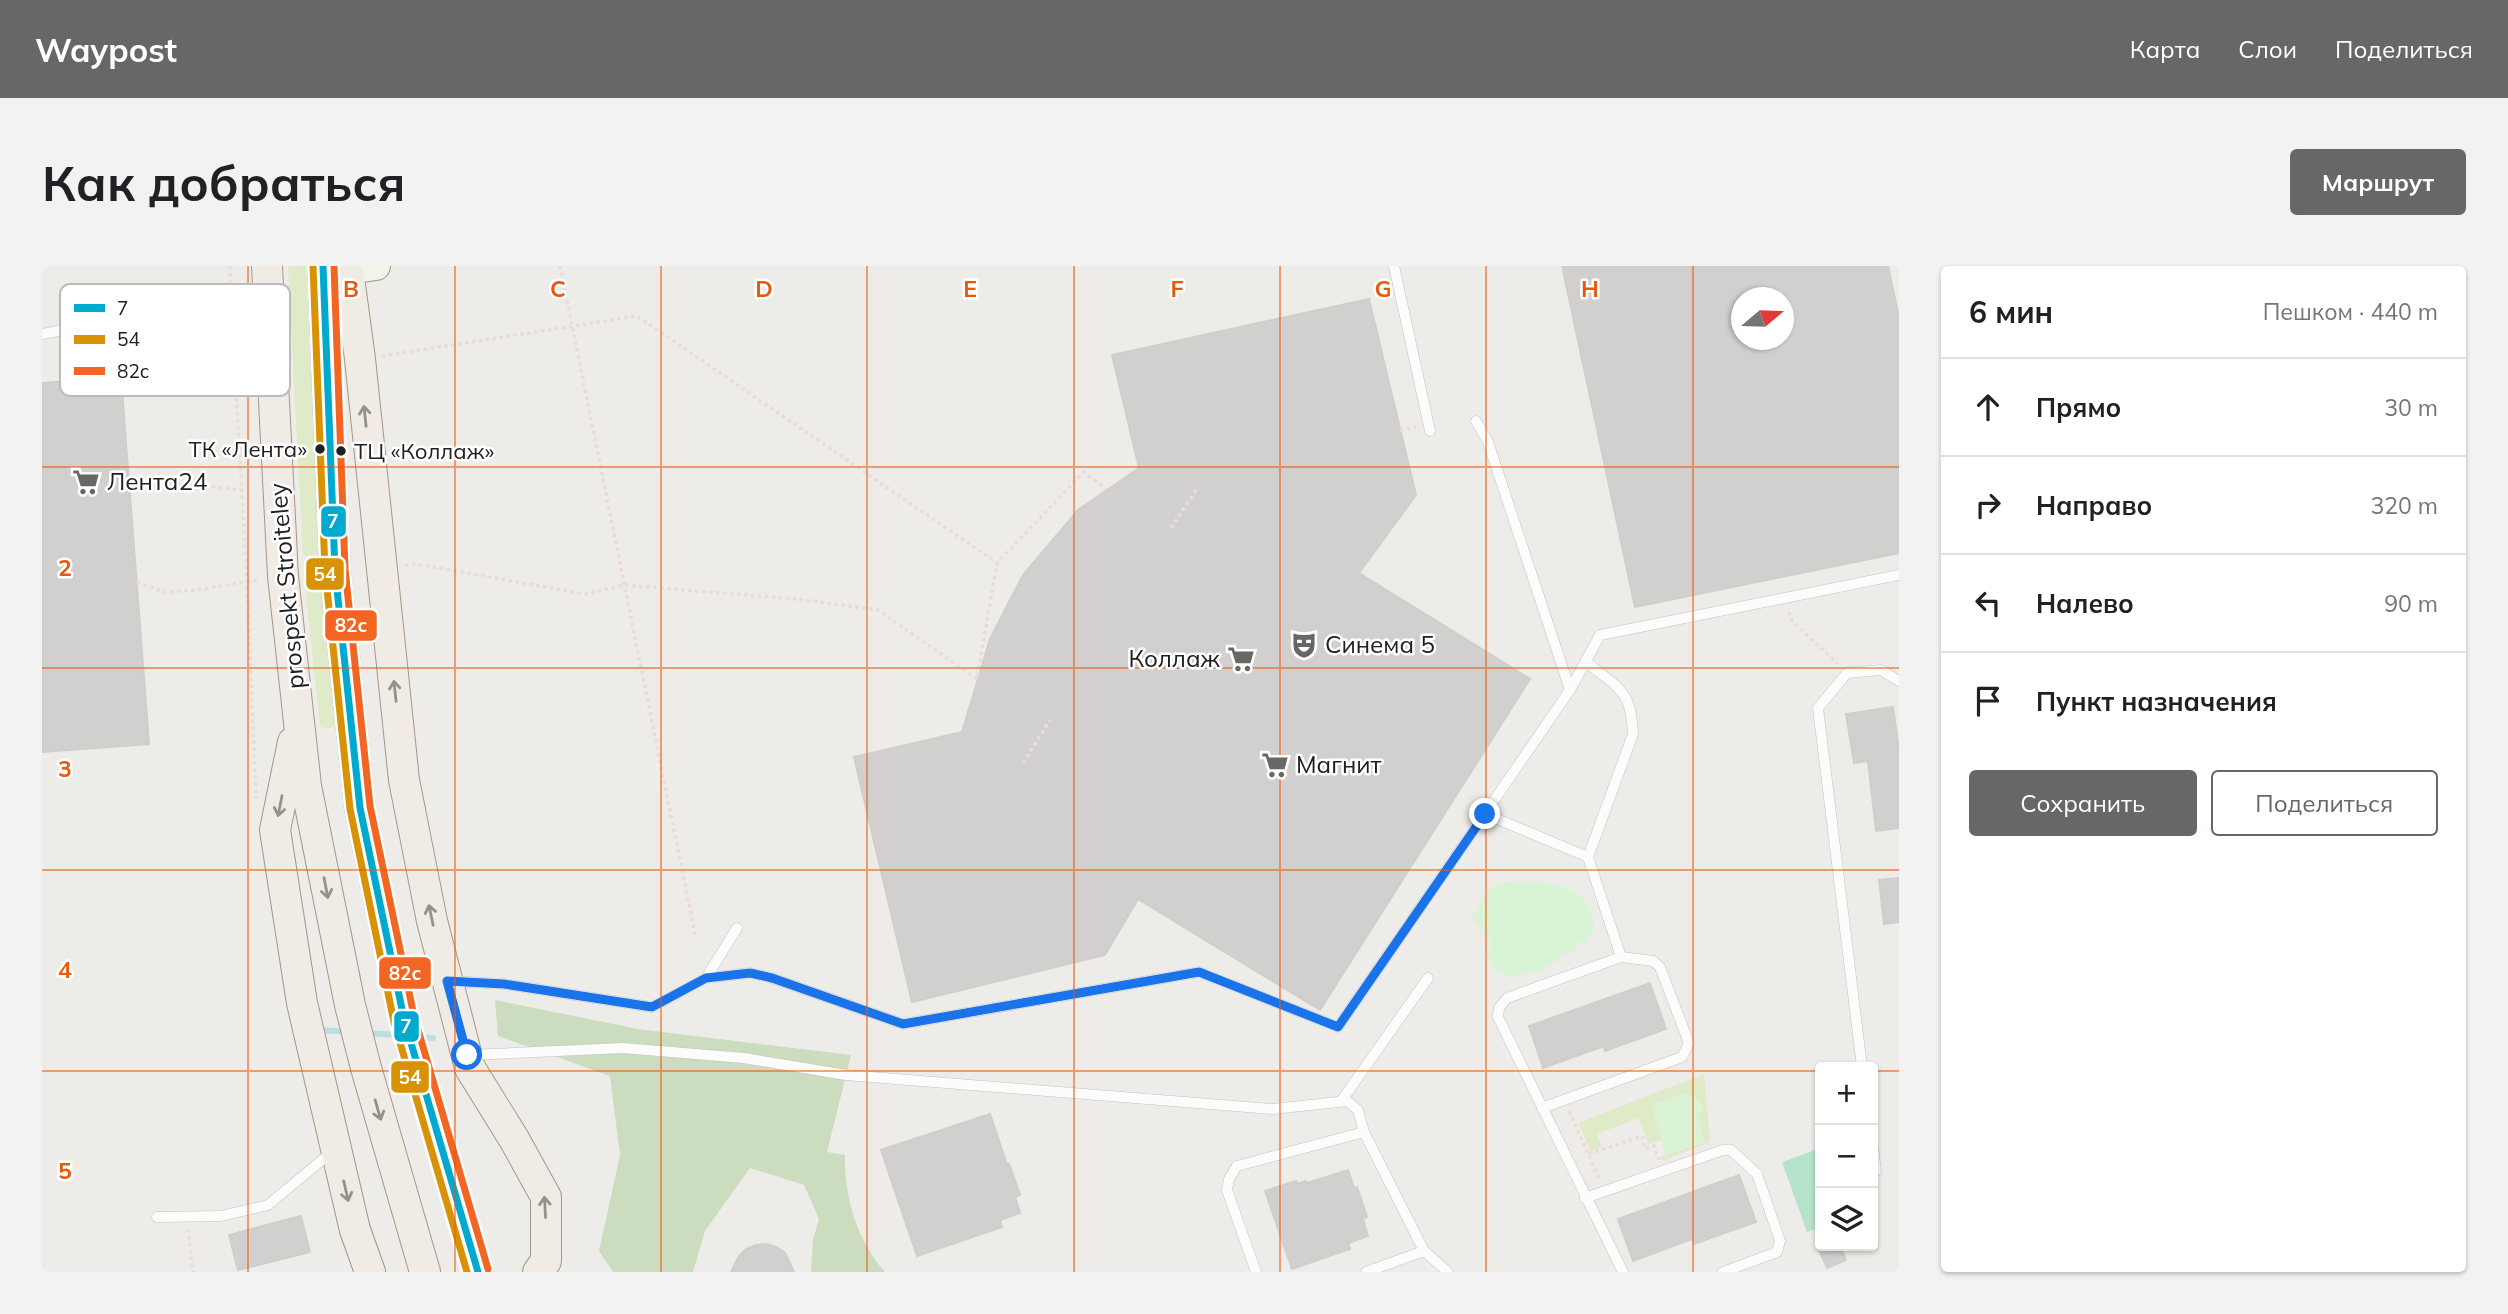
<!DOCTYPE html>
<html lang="ru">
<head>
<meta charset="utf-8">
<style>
  :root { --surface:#fff; --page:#f2f2f2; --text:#202124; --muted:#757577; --line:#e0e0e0; --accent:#686766 }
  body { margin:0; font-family:Mulish,sans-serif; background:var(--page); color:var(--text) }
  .controls { position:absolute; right:21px; bottom:21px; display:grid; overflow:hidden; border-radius:7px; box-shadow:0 2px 5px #0004 }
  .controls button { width:63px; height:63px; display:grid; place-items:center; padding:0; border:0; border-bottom:2px solid var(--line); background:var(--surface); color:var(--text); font:35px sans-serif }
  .compass { position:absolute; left:1689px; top:21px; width:63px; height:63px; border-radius:50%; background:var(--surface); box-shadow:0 2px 5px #0004; rotate:71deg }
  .stop { position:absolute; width:21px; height:21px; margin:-16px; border:5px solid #1a73e8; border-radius:50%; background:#fff }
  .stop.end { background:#1a73e8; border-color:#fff; box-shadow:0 2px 7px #0008 }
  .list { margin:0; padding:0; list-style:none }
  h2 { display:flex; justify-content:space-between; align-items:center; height:91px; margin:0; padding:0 28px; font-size:30px }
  h2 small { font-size:23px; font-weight:400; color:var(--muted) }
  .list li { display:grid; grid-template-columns:46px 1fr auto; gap:21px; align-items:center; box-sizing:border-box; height:98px; padding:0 28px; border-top:2px solid var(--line) }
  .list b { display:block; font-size:26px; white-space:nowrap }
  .list em { font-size:23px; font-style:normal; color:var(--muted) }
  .actions { display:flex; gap:14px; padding:21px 28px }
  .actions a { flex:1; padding:16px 0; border:2px solid var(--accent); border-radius:7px; text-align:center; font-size:24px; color:var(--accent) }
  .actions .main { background:var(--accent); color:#fff }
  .icon { flex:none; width:38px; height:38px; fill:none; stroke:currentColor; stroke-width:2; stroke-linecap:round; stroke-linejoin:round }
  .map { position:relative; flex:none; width:1857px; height:1006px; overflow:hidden; border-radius:7px }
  header { display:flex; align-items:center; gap:42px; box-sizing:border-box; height:98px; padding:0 35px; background:var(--accent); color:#fff }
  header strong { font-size:33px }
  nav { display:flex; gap:38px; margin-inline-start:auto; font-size:24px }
  .intro { display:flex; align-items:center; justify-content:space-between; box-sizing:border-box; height:168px; padding:0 42px }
  h1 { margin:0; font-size:49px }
  .button { padding:18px 32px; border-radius:7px; background:var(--accent); color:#fff; font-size:24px; font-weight:700 }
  main { display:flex; gap:42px; padding:0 42px }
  aside { flex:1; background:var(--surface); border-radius:7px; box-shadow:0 2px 5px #0004 }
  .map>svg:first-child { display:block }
</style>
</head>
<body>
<header>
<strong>Waypost</strong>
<nav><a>Карта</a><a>Слои</a><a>Поделиться</a></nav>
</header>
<div class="intro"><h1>Как добраться</h1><a class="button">Маршрут</a></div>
<main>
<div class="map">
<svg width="1857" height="1006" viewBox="0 0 1857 1006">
  <rect width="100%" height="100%" fill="#eeece9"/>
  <g fill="#dfeac9">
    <path d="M246,0h18l14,289 -17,1z"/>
    <path d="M278,310l16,147 -3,4 -7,2 -6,-3 -16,-148z"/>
    <path d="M1662,808l6,68 -48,19 -2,-4 45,-15 -9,-29 -1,-16 -5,-2 -38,12 10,33 -14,5 -9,-27 -42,16 5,14 -11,3 -13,-28z"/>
  </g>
  <path fill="#ccdcbf" d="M453,734l143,29 213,26 -24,97 18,3c-1,42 12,85 40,117h-74l2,-32 6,-21 -15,-34 -54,-17 -45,63 -12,41h-80l-14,-21 21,-96 -10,-79 -112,-40z"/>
  <g fill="#d9f3d5">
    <path d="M1489,615c32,2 66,12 62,52l-4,1 -3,9 -5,-2 -7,10 -13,5 -1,4 -6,2 -15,10 -30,4 -16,-8 -7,-14 7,-4 -6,-7 6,-5 -11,-7 -11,-15c11,-6 12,-24 25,-31 8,-5 25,-2 35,-4z"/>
    <path d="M1640,828c11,0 18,6 22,15l-8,5 9,28 -39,12 -14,-46 6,-5z"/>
  </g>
  <path fill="#b5e4ca" d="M1773,884l5,14v63l-13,5 -25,-70z"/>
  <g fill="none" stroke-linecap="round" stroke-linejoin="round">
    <g stroke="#bddde1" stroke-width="6">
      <path d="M280,764l26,2"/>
      <path d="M323,767l35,2"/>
      <path d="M376,771l15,1"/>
    </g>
  </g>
  <g fill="#d2d0ce" stroke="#d1cdca" stroke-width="2" fill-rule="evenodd">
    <path d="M1520,0h326l11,52v235l-264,54zM1699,32h42v42h-42z"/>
    <path d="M1327,33l47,196 -57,78 171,106 -210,331 -182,-111 -33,56 -193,47 -58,-245 108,-25 28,-93 33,-64 55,-65 61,-42 -27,-113z"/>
    <path d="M79,111l28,367 -107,8v-369z"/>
    <path d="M1851,441l6,43v78l-23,3 -8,-70 -14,2 -8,-49z"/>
    <path d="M1857,612v44l-15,2 -5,-44z"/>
    <path d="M1608,717l16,46 -61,22 -1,-5 -61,22 -14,-42z"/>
    <path d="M948,848l17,51 2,-1 11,31 -5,2 5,16 -20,7 2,7 -85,29 -36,-106z"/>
    <path d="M1306,904l6,18 3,-1 10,30 -4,2 5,17 -20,7 2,6 -58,20 -27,-78 31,-10 1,3 9,-3 1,2z"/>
    <path d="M1697,909l17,47 -62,22 -2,-5 -59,22 -15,-42z"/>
    <path d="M259,950l9,36 -72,18 -9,-35z"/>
    <path d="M724,978l10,3 9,6 9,19h-63l8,-16 7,-7 10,-4z"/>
    <path d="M1775,980h23l6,14 -19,8z"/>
  </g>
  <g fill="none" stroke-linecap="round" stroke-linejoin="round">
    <defs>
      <g id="lane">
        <path d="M1352,0l36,165"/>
        <path d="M0,68c73,-13 148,-27 223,-29"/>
        <path d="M1528,424l30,-55 299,-60"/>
        <path d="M1443,548l103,43 45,-123c-2,-45 -15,-46 -47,-72"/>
        <path d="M1546,591l33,100 -114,41 -8,10 -1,9 125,255"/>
        <path d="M664,712l44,-5 22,5 131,46 296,-52 139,55 232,-337 -82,-248 -12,-21"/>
        <path d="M409,715l53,3 148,23 54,-29 31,-50"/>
        <path d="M427,789l154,-7 121,10 102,17 427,34 74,-8 11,9 6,22 60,119 24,21"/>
        <path d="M1820,801l-44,-359 29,-35 34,-3 18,11"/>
        <path d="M1300,834l86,-122"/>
        <path d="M1500,842l140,-51 7,-14 -29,-76 -7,-6 -32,-4"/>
        <path d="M1831,883l3,22"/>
        <path d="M1543,932l138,-48h8l26,24 23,67 -3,11 -54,20"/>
        <path d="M115,951l64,-1 47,-11 65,-54"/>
        <path d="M1214,1006l-29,-82 2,-11 8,-13 127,-34"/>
        <path d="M1324,1006l58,-21"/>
      </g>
      <path id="secondary" d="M306,4l28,-4"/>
      <g id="primary">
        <path d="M225,0l16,310 23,210 44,219 16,63 59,204"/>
        <path d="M281,0l12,304 25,238 44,211 74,253"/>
        <path d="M282,7l24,-3 12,89 44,421 28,141 38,147 44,71 32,58v64l-8,11"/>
        <path d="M251,476l-18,88 27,173 53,227 15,42"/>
      </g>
    </defs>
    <use href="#lane" stroke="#c4c3c1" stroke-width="11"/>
    <use href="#secondary" stroke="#989780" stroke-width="30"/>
    <use href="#primary" stroke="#a49685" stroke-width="32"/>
    <g stroke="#ebdbdb" stroke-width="3.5" stroke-dasharray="3.5 3.5" stroke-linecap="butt">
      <path d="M188,0l1,29"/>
      <path d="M518,0l136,673"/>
      <path d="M190,55l15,260 9,218"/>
      <path d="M340,90l255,-40 360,247 87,-91 22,17"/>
      <path d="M1358,164l16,-3"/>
      <path d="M114,218h32l53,6"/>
      <path d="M1129,262l25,-38"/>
      <path d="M363,299l11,-1 169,30 39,-9 172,14 82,11 99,69 20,-116"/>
      <path d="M95,316l27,10 32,-2 62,-10"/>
      <path d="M1747,346l3,9 46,43"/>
      <path d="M981,497l27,-43"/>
      <path d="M1527,845l30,67"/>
      <path d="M1547,888l53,-18 3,13 9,-3 5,14"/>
      <path d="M146,963l5,43"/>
    </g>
    <use href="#lane" stroke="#fcfcfc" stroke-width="10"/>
    <use href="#secondary" stroke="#f3f3ec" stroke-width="28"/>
    <use href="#primary" stroke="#f1ebe6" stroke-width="30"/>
    <defs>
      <path id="bus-1" d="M281,0l12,304 25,238 44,211 74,253"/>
      <path id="bus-2" d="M271,0l12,304 25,239 44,213 73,250"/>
      <path id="bus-3" d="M292,0l11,303 25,237 44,210 74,253"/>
    </defs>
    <use href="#bus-1" stroke="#fff" stroke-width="12"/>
    <use href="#bus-2" stroke="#fff" stroke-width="12"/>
    <use href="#bus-3" stroke="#fff" stroke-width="12"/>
    <use href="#bus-1" stroke="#00a9ce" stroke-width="7"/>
    <use href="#bus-2" stroke="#d79205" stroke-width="7"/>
    <use href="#bus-3" stroke="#f26522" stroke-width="7"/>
  </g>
  <defs><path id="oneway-shaft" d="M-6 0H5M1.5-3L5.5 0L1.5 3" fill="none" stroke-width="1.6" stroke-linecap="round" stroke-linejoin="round" transform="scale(1.75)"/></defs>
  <g stroke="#93908d">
    <use href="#oneway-shaft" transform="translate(323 150) rotate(-96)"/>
    <use href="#oneway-shaft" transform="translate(353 425) rotate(-96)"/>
    <use href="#oneway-shaft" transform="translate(238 540) rotate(101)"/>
    <use href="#oneway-shaft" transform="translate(284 622) rotate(79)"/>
    <use href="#oneway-shaft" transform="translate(389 649) rotate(-102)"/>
    <use href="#oneway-shaft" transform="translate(336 844) rotate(74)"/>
    <use href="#oneway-shaft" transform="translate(304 925) rotate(77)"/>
    <use href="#oneway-shaft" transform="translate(503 941) rotate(-93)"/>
  </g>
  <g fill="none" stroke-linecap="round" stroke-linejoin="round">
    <path stroke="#1a73e8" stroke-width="9" d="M425,789l-20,-74 57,3 148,23 54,-29 44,-5 22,5 131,46 296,-52 139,55 147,-213"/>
  </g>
  <path fill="none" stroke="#e8590c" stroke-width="2" stroke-opacity="0.55" d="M206,0v1006M413,0v1006M619,0v1006M825,0v1006M1032,0v1006M1238,0v1006M1444,0v1006M1651,0v1006M0,201h1857M0,402h1857M0,604h1857M0,805h1778M1831,805h26"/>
  <defs>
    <symbol id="supermarket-bare" viewBox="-9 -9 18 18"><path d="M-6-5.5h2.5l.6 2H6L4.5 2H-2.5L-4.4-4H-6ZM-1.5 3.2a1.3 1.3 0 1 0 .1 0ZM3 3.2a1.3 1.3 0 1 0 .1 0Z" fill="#686766" stroke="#fff" stroke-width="2.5" paint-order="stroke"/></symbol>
    <symbol id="theatre-bare" viewBox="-9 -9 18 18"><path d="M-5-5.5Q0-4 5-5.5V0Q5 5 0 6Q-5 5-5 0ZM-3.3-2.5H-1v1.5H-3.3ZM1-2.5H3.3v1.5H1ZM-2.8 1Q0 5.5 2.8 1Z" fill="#686766" stroke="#fff" stroke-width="2.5" paint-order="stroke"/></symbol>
  </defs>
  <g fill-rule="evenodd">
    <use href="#supermarket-bare" x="25" y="197" width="38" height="38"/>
    <use href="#theatre-bare" x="1243" y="360" width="38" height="38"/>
    <use href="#supermarket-bare" x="1180" y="374" width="38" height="38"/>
    <use href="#supermarket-bare" x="1214" y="480" width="38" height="38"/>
  </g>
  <g fill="#202020" stroke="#fff" stroke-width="2.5">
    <circle cx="278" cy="183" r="6"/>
    <circle cx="299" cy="185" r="6"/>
  </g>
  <g text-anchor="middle" stroke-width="5" stroke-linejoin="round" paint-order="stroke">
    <g font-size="22" fill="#202020" stroke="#fff" text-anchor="end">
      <text x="265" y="191">ТК «Лента»</text>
      <text x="312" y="193" text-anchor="start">ТЦ «Коллаж»</text>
    </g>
    <g font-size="24" fill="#202020" stroke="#fff" text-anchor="start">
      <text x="65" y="224">Лента24</text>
      <text x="1283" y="387">Синема 5</text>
      <text x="1178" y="401" text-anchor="end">Коллаж</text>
      <text x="1254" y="507">Магнит</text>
    </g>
    <g font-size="24" fill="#202020" stroke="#fff">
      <text transform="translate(245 320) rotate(-95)" y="8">prospekt Stroiteley</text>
    </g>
  </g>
  <rect x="18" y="18" width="230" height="112" rx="10" fill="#fff" stroke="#bcbcbc" stroke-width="2"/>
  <rect x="32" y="38" width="31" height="8" fill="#00a9ce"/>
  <rect x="32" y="69" width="31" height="9" fill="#d79205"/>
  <rect x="32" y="101" width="31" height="8" fill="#f26522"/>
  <g font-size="19" fill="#202020">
    <text x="75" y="49">7</text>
    <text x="75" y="80">54</text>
    <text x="75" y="112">82с</text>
  </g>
  <g font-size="23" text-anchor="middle" font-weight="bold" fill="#e8590c" stroke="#fff" stroke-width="5" stroke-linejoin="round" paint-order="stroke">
    <text x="309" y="31">B</text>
    <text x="516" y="31">C</text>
    <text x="722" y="31">D</text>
    <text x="928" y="31">E</text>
    <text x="1135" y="31">F</text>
    <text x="1341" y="31">G</text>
    <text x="1548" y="31">H</text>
    <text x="23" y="310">2</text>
    <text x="23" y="511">3</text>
    <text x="23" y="712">4</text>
    <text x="23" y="913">5</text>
  </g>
  <g stroke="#fff" stroke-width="2.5">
    <rect x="278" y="239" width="27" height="33" rx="7" fill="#00a9ce"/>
    <rect x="263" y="291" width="40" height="34" rx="7" fill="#d79205"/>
    <rect x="282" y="343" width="54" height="33" rx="7" fill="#f26522"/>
    <rect x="336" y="690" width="54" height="34" rx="7" fill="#f26522"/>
    <rect x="351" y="744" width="27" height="33" rx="7" fill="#00a9ce"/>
    <rect x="348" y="794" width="40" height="34" rx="7" fill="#d79205"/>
  </g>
  <g font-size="19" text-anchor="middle" font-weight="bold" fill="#fff">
    <text x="291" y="262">7</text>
    <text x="283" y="315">54</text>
    <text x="309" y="366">82с</text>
    <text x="363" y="714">82с</text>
    <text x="364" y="767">7</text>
    <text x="368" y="818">54</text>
  </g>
</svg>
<div class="controls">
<button>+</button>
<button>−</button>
<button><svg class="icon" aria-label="layers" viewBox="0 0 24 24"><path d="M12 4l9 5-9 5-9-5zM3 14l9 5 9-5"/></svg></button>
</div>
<svg class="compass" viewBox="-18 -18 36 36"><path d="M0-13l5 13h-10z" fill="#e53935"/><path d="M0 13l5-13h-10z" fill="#757577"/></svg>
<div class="stop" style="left:425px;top:789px"></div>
<div class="stop end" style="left:1443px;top:548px"></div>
</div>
<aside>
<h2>6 мин<small>Пешком · 440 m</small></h2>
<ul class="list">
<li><svg class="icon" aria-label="ahead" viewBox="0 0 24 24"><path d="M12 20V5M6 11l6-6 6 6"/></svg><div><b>Прямо</b></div><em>30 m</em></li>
<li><svg class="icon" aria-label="right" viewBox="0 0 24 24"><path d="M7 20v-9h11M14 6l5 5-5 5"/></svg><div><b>Направо</b></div><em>320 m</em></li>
<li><svg class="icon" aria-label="left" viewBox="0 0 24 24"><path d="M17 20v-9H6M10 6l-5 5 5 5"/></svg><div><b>Налево</b></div><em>90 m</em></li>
<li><svg class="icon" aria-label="arrive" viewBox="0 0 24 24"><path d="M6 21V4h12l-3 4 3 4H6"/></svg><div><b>Пункт назначения</b></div></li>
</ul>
<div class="actions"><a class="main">Сохранить</a><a>Поделиться</a></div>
</aside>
</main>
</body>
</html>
